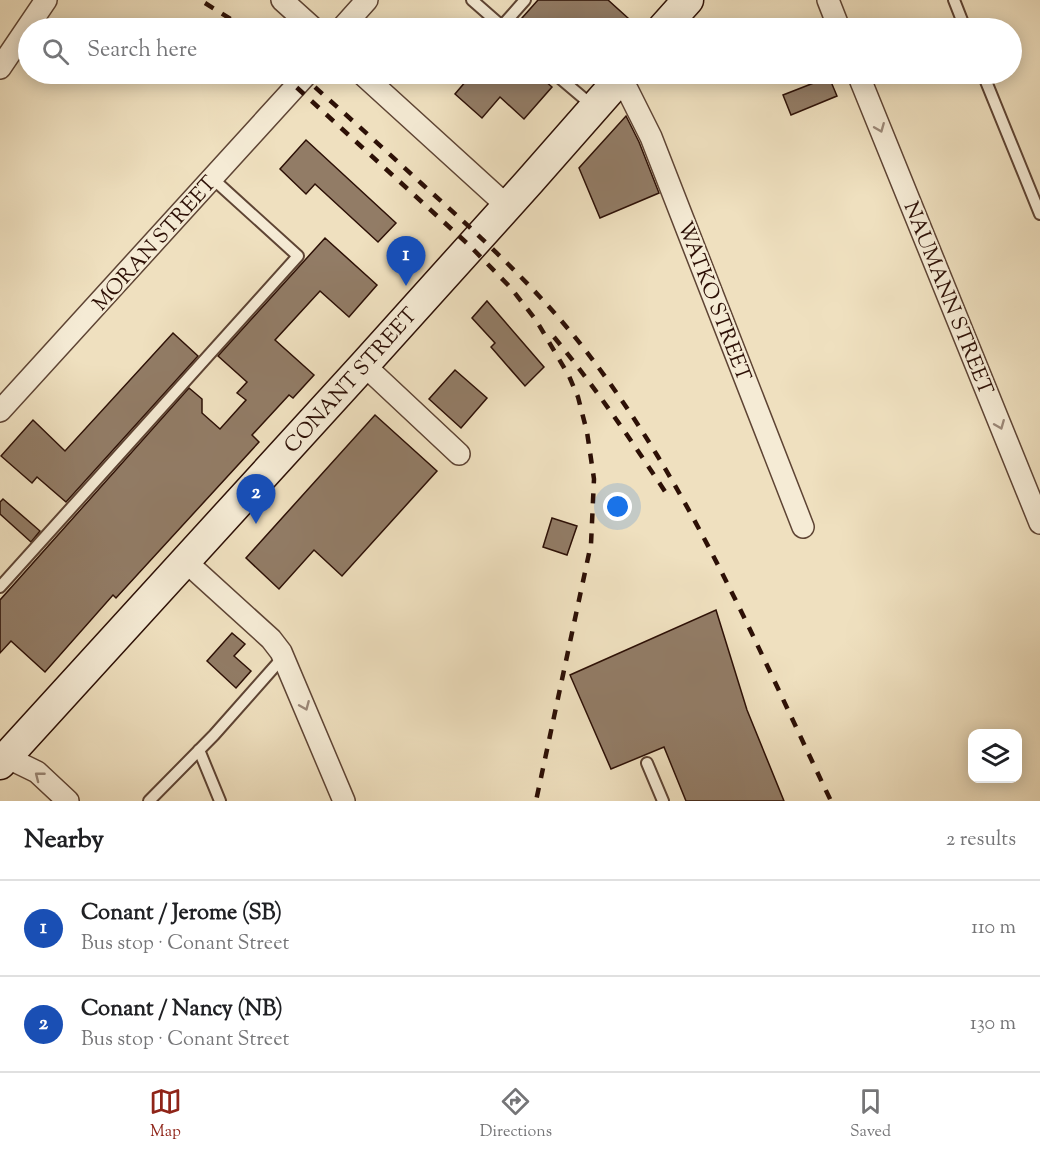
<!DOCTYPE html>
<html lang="en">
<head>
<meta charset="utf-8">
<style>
  :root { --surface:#fff; --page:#f2f2f2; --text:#202124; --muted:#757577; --line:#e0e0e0; --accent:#8f2418 }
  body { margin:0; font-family:"Sorts Mill Goudy",serif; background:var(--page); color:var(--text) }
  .controls { position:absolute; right:18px; bottom:18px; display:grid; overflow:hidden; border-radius:12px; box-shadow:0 3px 15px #0003 }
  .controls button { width:54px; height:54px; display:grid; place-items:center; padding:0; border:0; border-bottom:2px solid var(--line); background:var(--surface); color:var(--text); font:30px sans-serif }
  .you { position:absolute; left:618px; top:507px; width:21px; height:21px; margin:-15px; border:4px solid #fff; border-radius:50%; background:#1a73e8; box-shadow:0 0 0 9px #1a73e833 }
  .badge { display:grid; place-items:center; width:39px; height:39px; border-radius:50%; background:var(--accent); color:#fff; font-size:20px; font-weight:700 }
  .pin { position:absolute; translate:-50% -50px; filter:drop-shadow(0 2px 3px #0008) }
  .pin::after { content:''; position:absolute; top:32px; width:21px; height:18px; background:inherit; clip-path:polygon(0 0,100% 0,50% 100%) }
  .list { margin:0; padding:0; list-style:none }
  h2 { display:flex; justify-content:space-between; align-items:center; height:78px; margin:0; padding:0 24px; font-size:26px }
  h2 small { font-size:20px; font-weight:400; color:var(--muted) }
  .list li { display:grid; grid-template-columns:39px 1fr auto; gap:18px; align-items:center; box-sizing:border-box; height:96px; padding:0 24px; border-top:2px solid var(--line) }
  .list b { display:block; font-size:22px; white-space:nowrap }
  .list p { margin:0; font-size:20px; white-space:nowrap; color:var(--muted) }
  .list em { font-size:20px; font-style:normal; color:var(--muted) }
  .icon { flex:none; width:33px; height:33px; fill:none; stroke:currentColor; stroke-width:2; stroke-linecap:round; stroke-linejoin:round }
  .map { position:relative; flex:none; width:1040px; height:801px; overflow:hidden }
  .search { position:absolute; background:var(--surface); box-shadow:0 3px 15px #0003; left:18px; right:18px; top:18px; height:66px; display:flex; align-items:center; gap:15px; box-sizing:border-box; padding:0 21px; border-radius:33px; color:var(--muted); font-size:22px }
  .sheet { height:270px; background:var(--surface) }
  nav { display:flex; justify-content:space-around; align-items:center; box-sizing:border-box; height:84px; border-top:2px solid var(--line); background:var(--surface); font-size:16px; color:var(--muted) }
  nav a { display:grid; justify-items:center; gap:3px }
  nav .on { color:var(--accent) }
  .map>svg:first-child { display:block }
</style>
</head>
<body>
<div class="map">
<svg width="1040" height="801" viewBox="0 0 1040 801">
  <rect width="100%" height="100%" fill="#efe0bf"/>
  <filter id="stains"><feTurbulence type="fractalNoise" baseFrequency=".00333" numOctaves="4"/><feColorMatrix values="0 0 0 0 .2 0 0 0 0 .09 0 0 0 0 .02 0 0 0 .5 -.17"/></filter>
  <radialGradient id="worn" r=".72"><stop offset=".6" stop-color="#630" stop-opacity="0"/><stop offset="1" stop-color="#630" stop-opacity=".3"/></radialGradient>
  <g fill="#927c66" stroke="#2d1006" stroke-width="1.5">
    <path d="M538,0h70l31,28h-106l-11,-10z"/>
    <path d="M472,74h65l15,13 -28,32 -24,-22 -18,21 -27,-24z"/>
    <path d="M829,77l8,19 -46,19 -8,-20z"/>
    <path d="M626,116l13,26 20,51 -59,25 -21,-50z"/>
    <path d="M306,140l90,83 -18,19 -63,-58 -9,10 -26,-25z"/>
    <path d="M325,238l52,47 -28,32 -29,-26 -45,49 39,35 -21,23 -4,-3 -37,40 7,7 -143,156 -3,-3 -68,77 -34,-31 -11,12v-53l189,-212 13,11v14l18,16 26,-29 -9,-7 10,-11 -29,-26z"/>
    <path d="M487,301l57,66 -19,19 -34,-39 4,-4 -23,-25z"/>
    <path d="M173,333l25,23 -132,146 -29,-25 -5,6 -31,-27 32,-36 32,31z"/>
    <path d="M455,370l32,28 -26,30 -32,-29z"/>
    <path d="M375,415l62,56 -95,105 -28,-26 -35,39 -33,-31z"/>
    <path d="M3,499l37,32 -9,11 -31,-28v-12z"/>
    <path d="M552,518l25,8 -10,29 -24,-8z"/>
    <path d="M716,610l31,100 37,91h-98l-22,-54 -53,22 -41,-94z"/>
    <path d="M232,633l13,11 -11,12 17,15 -15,17 -29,-27z"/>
  </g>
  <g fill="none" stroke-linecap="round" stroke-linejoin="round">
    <defs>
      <g id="lane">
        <path d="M472,0l32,28"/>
        <path d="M954,0l11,28"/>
        <path d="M502,26l23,-26"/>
        <path d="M555,74l39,33"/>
        <path d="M983,74l57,140"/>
        <path d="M0,587l298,-331 -86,-78"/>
        <path d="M199,750l21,51"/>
        <path d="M647,763l16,38"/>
        <path d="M149,801l65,-66 70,-79"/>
      </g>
      <g id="street">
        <path d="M282,0l31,28"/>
        <path d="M828,0l11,28"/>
        <path d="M342,28l25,-28"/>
        <path d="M0,68l46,-68"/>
        <path d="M362,74l145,132"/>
        <path d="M858,74l182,449"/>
        <path d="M621,77l30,60 152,390"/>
        <path d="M364,365l95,89"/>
        <path d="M0,411l307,-337"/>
        <path d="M184,560l87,79 10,13 63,149"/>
        <path d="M0,754l37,18 31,29"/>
      </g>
      <g id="secondary">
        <path d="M663,28l25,-28"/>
        <path d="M0,764l364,-399 165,-183 95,-108"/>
      </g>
    </defs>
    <use href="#lane" stroke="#5e4434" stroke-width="14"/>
    <use href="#street" stroke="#5e4434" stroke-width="24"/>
    <use href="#secondary" stroke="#2d1006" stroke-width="33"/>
    <use href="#lane" stroke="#f5ebd5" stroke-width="10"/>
    <use href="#street" stroke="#f5ebd5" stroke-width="21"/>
    <use href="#secondary" stroke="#f5ebd5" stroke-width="30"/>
    <g stroke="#2d1006" stroke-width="4.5" stroke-dasharray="10 10" stroke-linecap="butt">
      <path d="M205,3l40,25"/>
      <path d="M282,74l188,172 40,41 26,33 33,56 9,21 9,35 7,47 -3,65 -55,257"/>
      <path d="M300,74c41,36 82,73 122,110 58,52 116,105 164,167 105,136 171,296 245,450"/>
      <path d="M554,337c42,51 79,106 116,162"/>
    </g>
  </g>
  <defs><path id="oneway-chevron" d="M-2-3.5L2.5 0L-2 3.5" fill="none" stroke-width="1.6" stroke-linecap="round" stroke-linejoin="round" transform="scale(1.5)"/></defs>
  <g stroke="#9b8878">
    <use href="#oneway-chevron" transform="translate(880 128) rotate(68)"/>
    <use href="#oneway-chevron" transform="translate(1000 425) rotate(68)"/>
    <use href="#oneway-chevron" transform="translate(305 706) rotate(67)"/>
    <use href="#oneway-chevron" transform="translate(39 776) rotate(-142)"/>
  </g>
  <g text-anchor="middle" stroke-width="4.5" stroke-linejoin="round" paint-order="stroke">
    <g font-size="21" fill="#2d1006" stroke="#f5ebd5">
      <text transform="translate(154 243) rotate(-48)" y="7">MORAN STREET</text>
      <text transform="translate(949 298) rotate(68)" y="7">NAUMANN STREET</text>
      <text transform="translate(715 301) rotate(69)" y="7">WATKO STREET</text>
      <text transform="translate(350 380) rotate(-48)" y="7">CONANT STREET</text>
    </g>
  </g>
  <rect width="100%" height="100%" filter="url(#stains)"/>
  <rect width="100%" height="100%" fill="url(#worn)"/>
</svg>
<div class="controls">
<button><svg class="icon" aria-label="layers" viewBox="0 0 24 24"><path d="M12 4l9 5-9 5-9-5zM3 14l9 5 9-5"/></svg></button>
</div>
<div class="you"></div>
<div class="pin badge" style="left:406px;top:286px;background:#1a4fb4">1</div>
<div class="pin badge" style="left:256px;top:524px;background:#1a4fb4">2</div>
<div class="search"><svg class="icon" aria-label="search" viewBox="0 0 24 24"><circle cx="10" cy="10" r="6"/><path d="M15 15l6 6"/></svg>Search here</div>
</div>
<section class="sheet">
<h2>Nearby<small>2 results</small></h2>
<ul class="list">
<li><span class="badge" style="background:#1a4fb4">1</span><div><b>Conant / Jerome (SB)</b><p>Bus stop · Conant Street</p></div><em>110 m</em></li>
<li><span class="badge" style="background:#1a4fb4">2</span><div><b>Conant / Nancy (NB)</b><p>Bus stop · Conant Street</p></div><em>130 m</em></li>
</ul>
</section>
<nav>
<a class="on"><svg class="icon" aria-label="map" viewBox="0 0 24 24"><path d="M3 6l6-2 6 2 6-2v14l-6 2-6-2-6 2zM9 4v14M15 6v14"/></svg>Map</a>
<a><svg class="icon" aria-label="directions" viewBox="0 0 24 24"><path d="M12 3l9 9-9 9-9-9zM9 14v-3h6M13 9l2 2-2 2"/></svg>Directions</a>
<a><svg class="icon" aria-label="saved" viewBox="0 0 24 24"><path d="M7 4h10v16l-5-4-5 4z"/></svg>Saved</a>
</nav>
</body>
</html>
